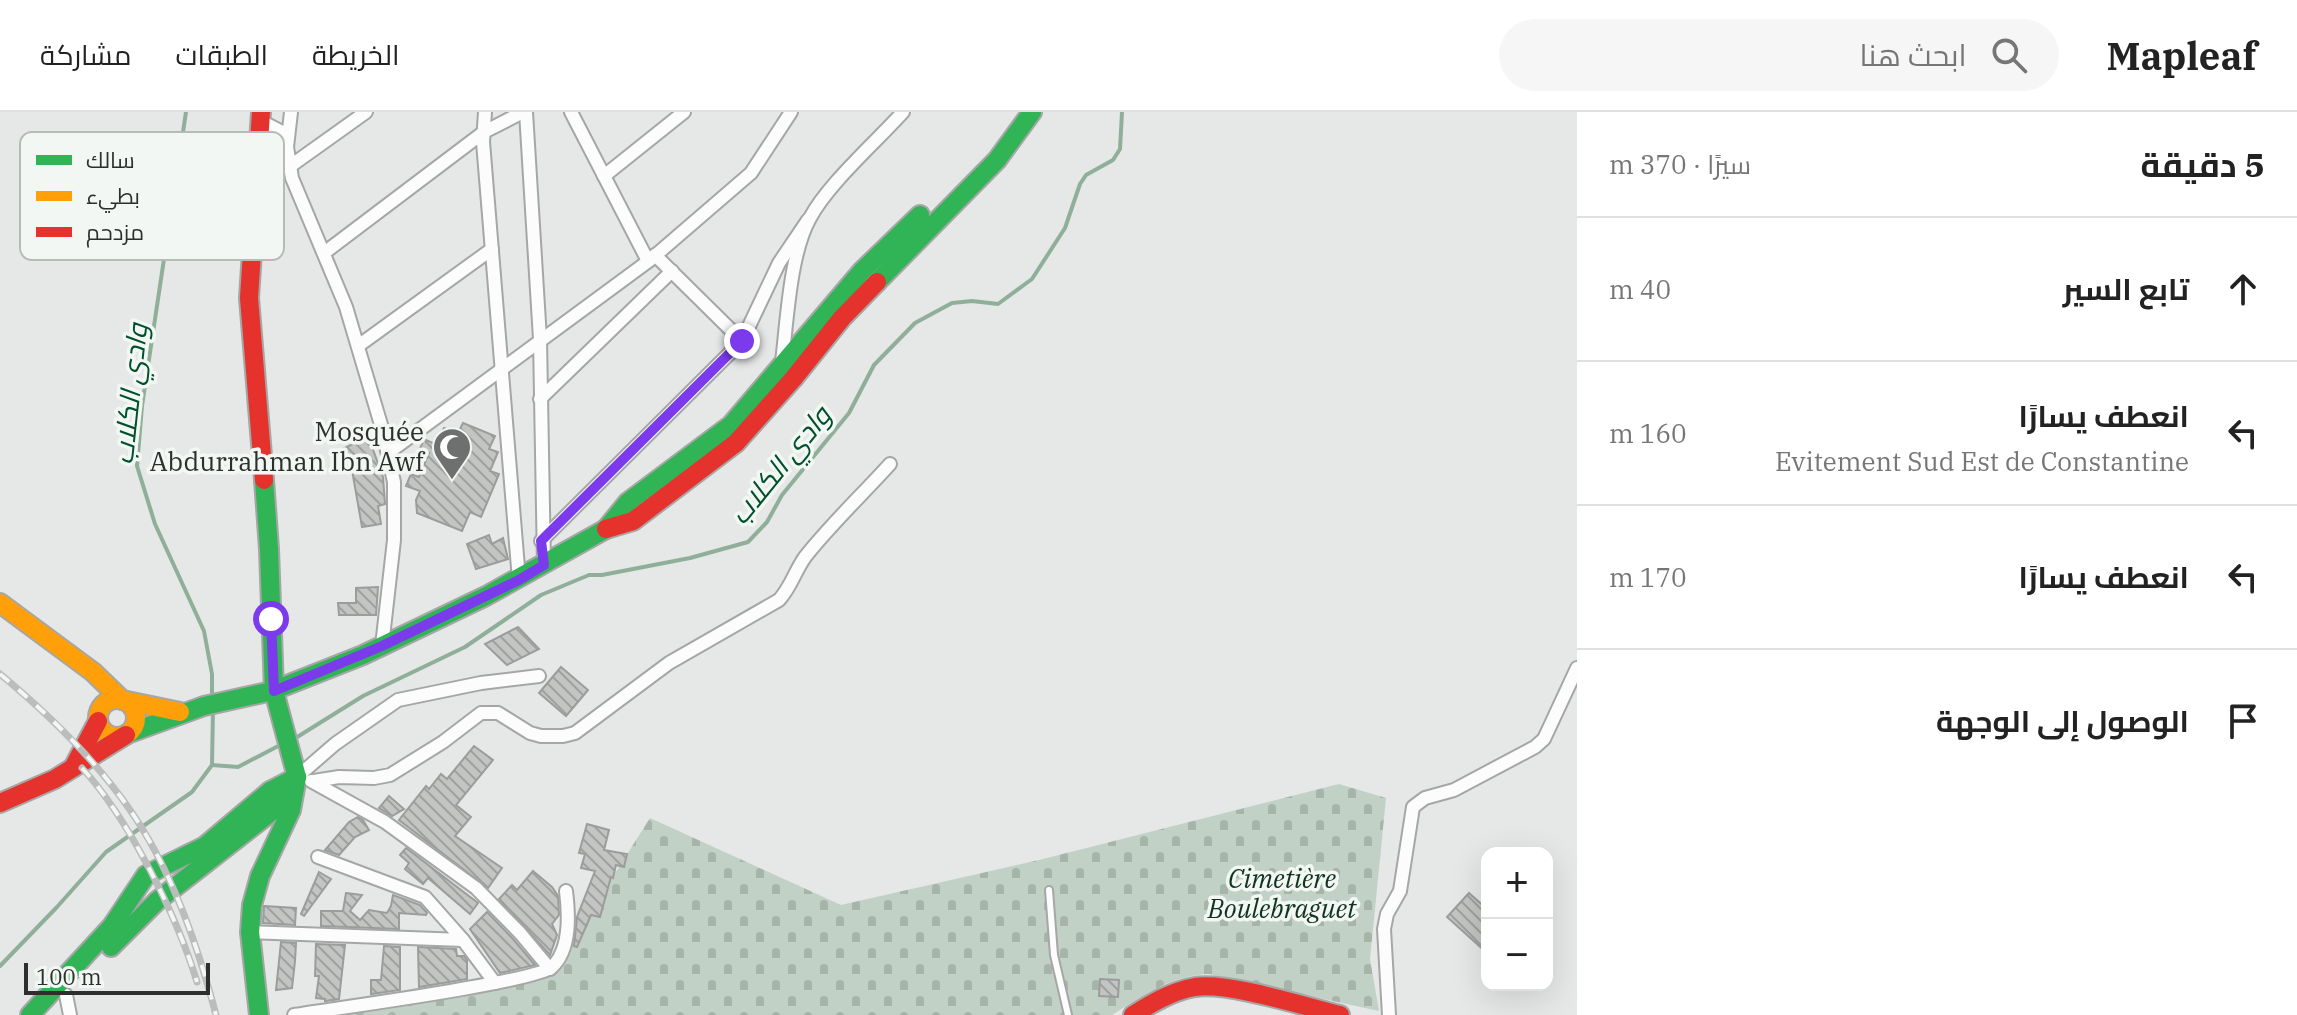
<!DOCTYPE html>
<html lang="ar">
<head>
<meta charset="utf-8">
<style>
  :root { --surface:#fff; --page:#f6f6f6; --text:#222; --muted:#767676; --line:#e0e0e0 }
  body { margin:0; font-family:"IBM Plex Serif",Cairo,serif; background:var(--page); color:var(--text); direction:rtl }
  .controls { position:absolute; right:24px; bottom:24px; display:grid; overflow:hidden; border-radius:16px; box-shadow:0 8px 32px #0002 }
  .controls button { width:72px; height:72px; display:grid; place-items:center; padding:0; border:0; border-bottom:2px solid var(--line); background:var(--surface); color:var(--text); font:40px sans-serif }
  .scale { position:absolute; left:24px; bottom:20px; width:186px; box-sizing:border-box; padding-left:8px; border:4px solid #2d2f2e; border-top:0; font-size:22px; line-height:28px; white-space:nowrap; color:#2d2f2e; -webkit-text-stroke:6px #f2f7f3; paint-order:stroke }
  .stop { position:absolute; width:24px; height:24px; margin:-18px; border:6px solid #7c3aed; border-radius:50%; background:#fff }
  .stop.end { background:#7c3aed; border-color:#fff; box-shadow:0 2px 8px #0008 }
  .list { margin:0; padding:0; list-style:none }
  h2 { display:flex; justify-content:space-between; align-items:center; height:104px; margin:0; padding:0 32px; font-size:34px }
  h2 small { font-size:26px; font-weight:400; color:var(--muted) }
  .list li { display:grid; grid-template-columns:52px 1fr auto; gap:24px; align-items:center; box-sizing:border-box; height:144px; padding:0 32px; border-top:2px solid var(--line) }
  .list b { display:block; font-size:30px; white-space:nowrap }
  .list p { margin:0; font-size:26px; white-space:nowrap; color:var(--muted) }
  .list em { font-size:26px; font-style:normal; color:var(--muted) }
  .icon { flex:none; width:44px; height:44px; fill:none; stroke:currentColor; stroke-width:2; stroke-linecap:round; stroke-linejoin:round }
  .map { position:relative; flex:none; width:1577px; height:903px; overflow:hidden; direction:ltr }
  header { display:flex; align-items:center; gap:48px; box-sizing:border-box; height:112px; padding:0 40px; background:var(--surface); border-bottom:2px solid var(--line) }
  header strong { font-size:38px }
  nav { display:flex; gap:44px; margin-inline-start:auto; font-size:28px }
  .search { width:560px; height:72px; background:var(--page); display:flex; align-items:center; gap:20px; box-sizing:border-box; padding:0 28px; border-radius:44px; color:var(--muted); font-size:30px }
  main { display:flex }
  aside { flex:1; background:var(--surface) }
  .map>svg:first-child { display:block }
</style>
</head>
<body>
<header>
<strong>Mapleaf</strong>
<div class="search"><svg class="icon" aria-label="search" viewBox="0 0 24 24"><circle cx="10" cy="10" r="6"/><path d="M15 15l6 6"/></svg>ابحث هنا</div>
<nav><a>الخريطة</a><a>الطبقات</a><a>مشاركة</a></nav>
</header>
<main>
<aside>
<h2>5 دقيقة<small>سيرًا · 370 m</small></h2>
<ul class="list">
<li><svg class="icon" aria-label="ahead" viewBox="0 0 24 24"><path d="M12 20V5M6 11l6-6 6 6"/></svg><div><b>تابع السير</b></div><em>40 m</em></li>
<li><svg class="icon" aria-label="left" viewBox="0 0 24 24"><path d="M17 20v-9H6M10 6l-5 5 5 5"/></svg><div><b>انعطف يسارًا</b><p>Evitement Sud Est de Constantine</p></div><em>160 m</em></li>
<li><svg class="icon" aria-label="left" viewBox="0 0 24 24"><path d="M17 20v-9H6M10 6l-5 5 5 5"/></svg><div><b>انعطف يسارًا</b></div><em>170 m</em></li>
<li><svg class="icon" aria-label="arrive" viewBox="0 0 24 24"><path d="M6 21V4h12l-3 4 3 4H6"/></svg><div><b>الوصول إلى الوجهة</b></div></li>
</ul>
</aside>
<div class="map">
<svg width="1577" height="903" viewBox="0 0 1577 903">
  <defs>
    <pattern id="cemetery-stones" width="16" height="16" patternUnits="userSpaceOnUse" patternTransform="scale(2)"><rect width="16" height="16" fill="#c1d1c6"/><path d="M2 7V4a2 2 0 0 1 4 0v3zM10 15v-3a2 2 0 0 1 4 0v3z" fill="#a6b4aa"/></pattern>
    <pattern id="building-back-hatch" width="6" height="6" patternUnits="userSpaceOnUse" patternTransform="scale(2)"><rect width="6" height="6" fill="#c3c5c3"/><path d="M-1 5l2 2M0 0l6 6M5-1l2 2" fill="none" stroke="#9fa09f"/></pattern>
  </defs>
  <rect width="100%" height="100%" fill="#e5e8e6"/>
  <path fill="url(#cemetery-stones)" d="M1339,672l47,14 -16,161 9,52 -171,-37c-38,2 -65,22 -96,41h-779l219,-42 98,-155 191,87 198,-45z"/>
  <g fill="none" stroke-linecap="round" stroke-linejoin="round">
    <g stroke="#90af9a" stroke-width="4">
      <path d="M186,0l-44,294 -5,60 18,58 49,107 8,43v26"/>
      <path d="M294,627l69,-43 102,-49 76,-52 48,-20h13l88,-17 58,-16 19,-20 15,-27 67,-82 25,-48 41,-42 37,-20 20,-2 26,3 34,-25 33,-51 15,-44 6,-9 27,-15 7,-11 2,-37"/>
      <path d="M212,653l26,2 44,-23"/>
      <path d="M0,854l57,-59 49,-55 86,-60 20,-27 1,-56"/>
    </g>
  </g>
  <g fill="url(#building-back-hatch)" stroke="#9b9d9c" stroke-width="2">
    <path d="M463,311l32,13 -6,13 9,3 -8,19 9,3 -18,43 -11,-5 -8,19 -45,-18 -1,-13 4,-9 -14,-5 5,-12 8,3 10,-24 -9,-4 4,-10 13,6 7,-17 14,5z"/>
    <path d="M368,324l15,41 2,27 -7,2 3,18 -19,3 -10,-57 -3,1 -10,-20z"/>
    <path d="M489,423l3,9 11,-6 5,21 -32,10 -9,-25z"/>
    <path d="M378,475l-2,28h-37l-1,-12h18v-15z"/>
    <path d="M518,515l21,22 -32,16 -22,-21z"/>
    <path d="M561,555l27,23 -22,26 -27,-23z"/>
    <path d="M474,634l19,14 -37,45 15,12 -16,19 47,32 -14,20 -89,-68 27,-34 3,3 12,-15 6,5z"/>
    <path d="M389,684l15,13 -12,7 -13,-8z"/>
    <path d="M358,705l5,3 6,10 -14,7 -16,18 -14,-5 24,-28z"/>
    <path d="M587,712l22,6 -5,20 23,4 -3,13 -8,-2 -3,13 -2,-1 -11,40 -9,-2 -14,32 -3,-1 3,-29 18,-46 -14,-3 4,-14 -6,-1z"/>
    <path d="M406,736l72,55 -8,11 -42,-36 -5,6 -18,-15 4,-6 -9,-8z"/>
    <path d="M533,759l19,16 6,9 1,19 -7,9 5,11 -7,20 -51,-56 13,-14 5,5z"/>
    <path d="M319,760l12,7 -27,37 -3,-2z"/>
    <path d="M346,781l16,2 -12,16 10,9 9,-10 18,3 4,-7 2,-11 27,10 7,8 -1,2 -27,-2v16l-78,-3v-15h22z"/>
    <path d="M1469,781l18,16v44l-40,-36z"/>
    <path d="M264,794l32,2 -1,17 -32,-2z"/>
    <path d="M487,800l26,27 22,26 -35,8 -30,-44z"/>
    <path d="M281,830l15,1 -1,18 -3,27 -16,2z"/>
    <path d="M316,832l29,1 -6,54 -14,2v-2l-9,-1 3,-22h-4z"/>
    <path d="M384,834l16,1v43l-29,4v-14h10z"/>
    <path d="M418,835l38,2 1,7h7l3,4v19l-48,8z"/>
    <path d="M1100,867l19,1 -1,17 -19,-1z"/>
  </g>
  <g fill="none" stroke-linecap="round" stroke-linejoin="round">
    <defs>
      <path id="lane" d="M1049,778l5,65 14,60"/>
      <g id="street">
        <path d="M291,0l-4,35 5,31 54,129 36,121 12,54v58l-12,106"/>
        <path d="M485,0l-2,30 36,438"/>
        <path d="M526,0l14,227 4,226"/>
        <path d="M571,0l77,149"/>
        <path d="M261,9l27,14"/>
        <path d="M289,55l77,-55"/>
        <path d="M604,64l80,-64"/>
        <path d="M324,141l160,-121 39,-20"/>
        <path d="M655,143l87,86"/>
        <path d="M358,234l134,-97"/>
        <path d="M782,250c5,-41 8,-109 28,-144 18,-34 66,-76 93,-106"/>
        <path d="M540,287l132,-128"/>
        <path d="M388,341l262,-193 101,-87 40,-61"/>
        <path d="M541,429l201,-200 37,-78 29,-43"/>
        <path d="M297,665l38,-33 63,-44 83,-17 58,-7"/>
        <path d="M311,669l74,41 91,66 44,45 30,36"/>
        <path d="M314,669l25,-4 35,1 16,-3 53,-33 38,-29h17l32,20 11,3h22l12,-3 94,-70 110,-63c12,-13 16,-29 26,-43 26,-33 57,-62 85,-93"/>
        <path d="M318,745l107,40 38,43 32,43"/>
        <path d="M250,820l213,8"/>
        <path d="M66,883l4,20"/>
        <path d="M294,903c37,-6 241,-33 258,-48 19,-18 17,-52 14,-76"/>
        <path d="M1389,903l-5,-86 3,-15 13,-23 13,-84 12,-9 29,-8 81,-43 9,-8 33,-71"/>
      </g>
      <g id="fast">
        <path d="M877,170l120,-122 35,-48"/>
        <path d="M606,417l22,-27 103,-77 131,-154 58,-56"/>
        <path d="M127,622l77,-28 68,-15 91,-36 123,-59 120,-67"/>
        <path d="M111,835l46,-46 123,-96 10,-12 7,-16"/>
        <path d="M30,903l82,-89 34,-51 59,-29 65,-55 27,-14"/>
        <path d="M259,903l-9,-83 2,-27 8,-29 31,-66 6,-33 -23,-86 -5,-142 -5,-69"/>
      </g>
      <g id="slow">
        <path d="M0,491l93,69 29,28 58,12"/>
        <circle cx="117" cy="606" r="19"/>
      </g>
      <g id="jam">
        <path d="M261,0l-12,186 15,182"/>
        <path d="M606,417l27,-8 103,-78 57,-64 49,-61 35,-36"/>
        <path d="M74,654l24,-45"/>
        <path d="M0,691l55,-24 71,-44"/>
        <path d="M1133,903c19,-12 39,-24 62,-28 34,-5 108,19 145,28"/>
      </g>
    </defs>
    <use href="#lane" stroke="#a5a7a6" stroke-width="10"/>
    <use href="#street" stroke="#a5a7a6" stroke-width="16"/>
    <use href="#fast" stroke="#a5a7a6" stroke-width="22"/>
    <use href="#slow" stroke="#a5a7a6" stroke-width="22"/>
    <use href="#jam" stroke="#a5a7a6" stroke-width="22"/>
    <use href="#lane" stroke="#fbfcfb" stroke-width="6"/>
    <use href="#street" stroke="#fbfcfb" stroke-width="12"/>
    <use href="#fast" stroke="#30b455" stroke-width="18"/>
    <use href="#slow" stroke="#ff9f0a" stroke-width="18"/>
    <use href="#jam" stroke="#e5322d" stroke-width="18"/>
    <defs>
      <g id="rail">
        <path d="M0,562c47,39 92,82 128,133 43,61 69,136 88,208"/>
        <path d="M82,656c47,51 95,148 115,214"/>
      </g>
    </defs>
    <use href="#rail" stroke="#bbbdbc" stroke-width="7"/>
    <use href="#rail" stroke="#f2f7f3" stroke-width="4" stroke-dasharray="12" stroke-linecap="butt"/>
  </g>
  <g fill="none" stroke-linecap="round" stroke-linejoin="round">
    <path stroke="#7c3aed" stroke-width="10" d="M271,507l3,72 108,-45 137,-66 25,-15 -3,-24 201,-200"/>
  </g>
  <defs>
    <symbol id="mosque-pin" viewBox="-11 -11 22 30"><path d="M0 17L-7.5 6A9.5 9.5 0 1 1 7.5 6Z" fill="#6d706e" stroke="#f2f7f3"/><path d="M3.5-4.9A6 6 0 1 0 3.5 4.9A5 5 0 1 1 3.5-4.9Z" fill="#fff"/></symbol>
  </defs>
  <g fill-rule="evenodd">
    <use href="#mosque-pin" x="430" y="313" width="44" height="60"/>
  </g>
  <g text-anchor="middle" stroke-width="7" stroke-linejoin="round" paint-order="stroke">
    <g font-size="26" fill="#2d2f2e" stroke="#f2f7f3" text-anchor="end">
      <text x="424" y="329">Mosquée<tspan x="424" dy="30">Abdurrahman Ibn Awf</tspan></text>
    </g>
    <g font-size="26" font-style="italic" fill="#0f331e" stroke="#f2f7f3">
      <text x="1282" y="776">Cimetière<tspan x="1282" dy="30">Boulebraguet</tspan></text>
    </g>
    <g font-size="28" font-style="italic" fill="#00502b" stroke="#f2f7f3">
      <text transform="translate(130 282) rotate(-84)" y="10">وادي الكلاب</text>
      <text transform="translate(780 353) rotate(-51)" y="10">وادي الكلاب</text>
    </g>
  </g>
  <rect x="20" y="20" width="264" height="128" rx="12" fill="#f2f7f3" stroke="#b7bbb8" stroke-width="2"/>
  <rect x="36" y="43" width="36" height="10" fill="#30b455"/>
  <rect x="36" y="79" width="36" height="10" fill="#ff9f0a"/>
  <rect x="36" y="115" width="36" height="10" fill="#e5322d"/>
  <g font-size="22" fill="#2d2f2e">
    <text x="86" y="56">سالك</text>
    <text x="86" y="92">بطيء</text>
    <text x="86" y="128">مزدحم</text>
  </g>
</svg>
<div class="controls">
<button>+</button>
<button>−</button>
</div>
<div class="scale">100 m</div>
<div class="stop" style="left:271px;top:507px"></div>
<div class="stop end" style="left:742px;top:229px"></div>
</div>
</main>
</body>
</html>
